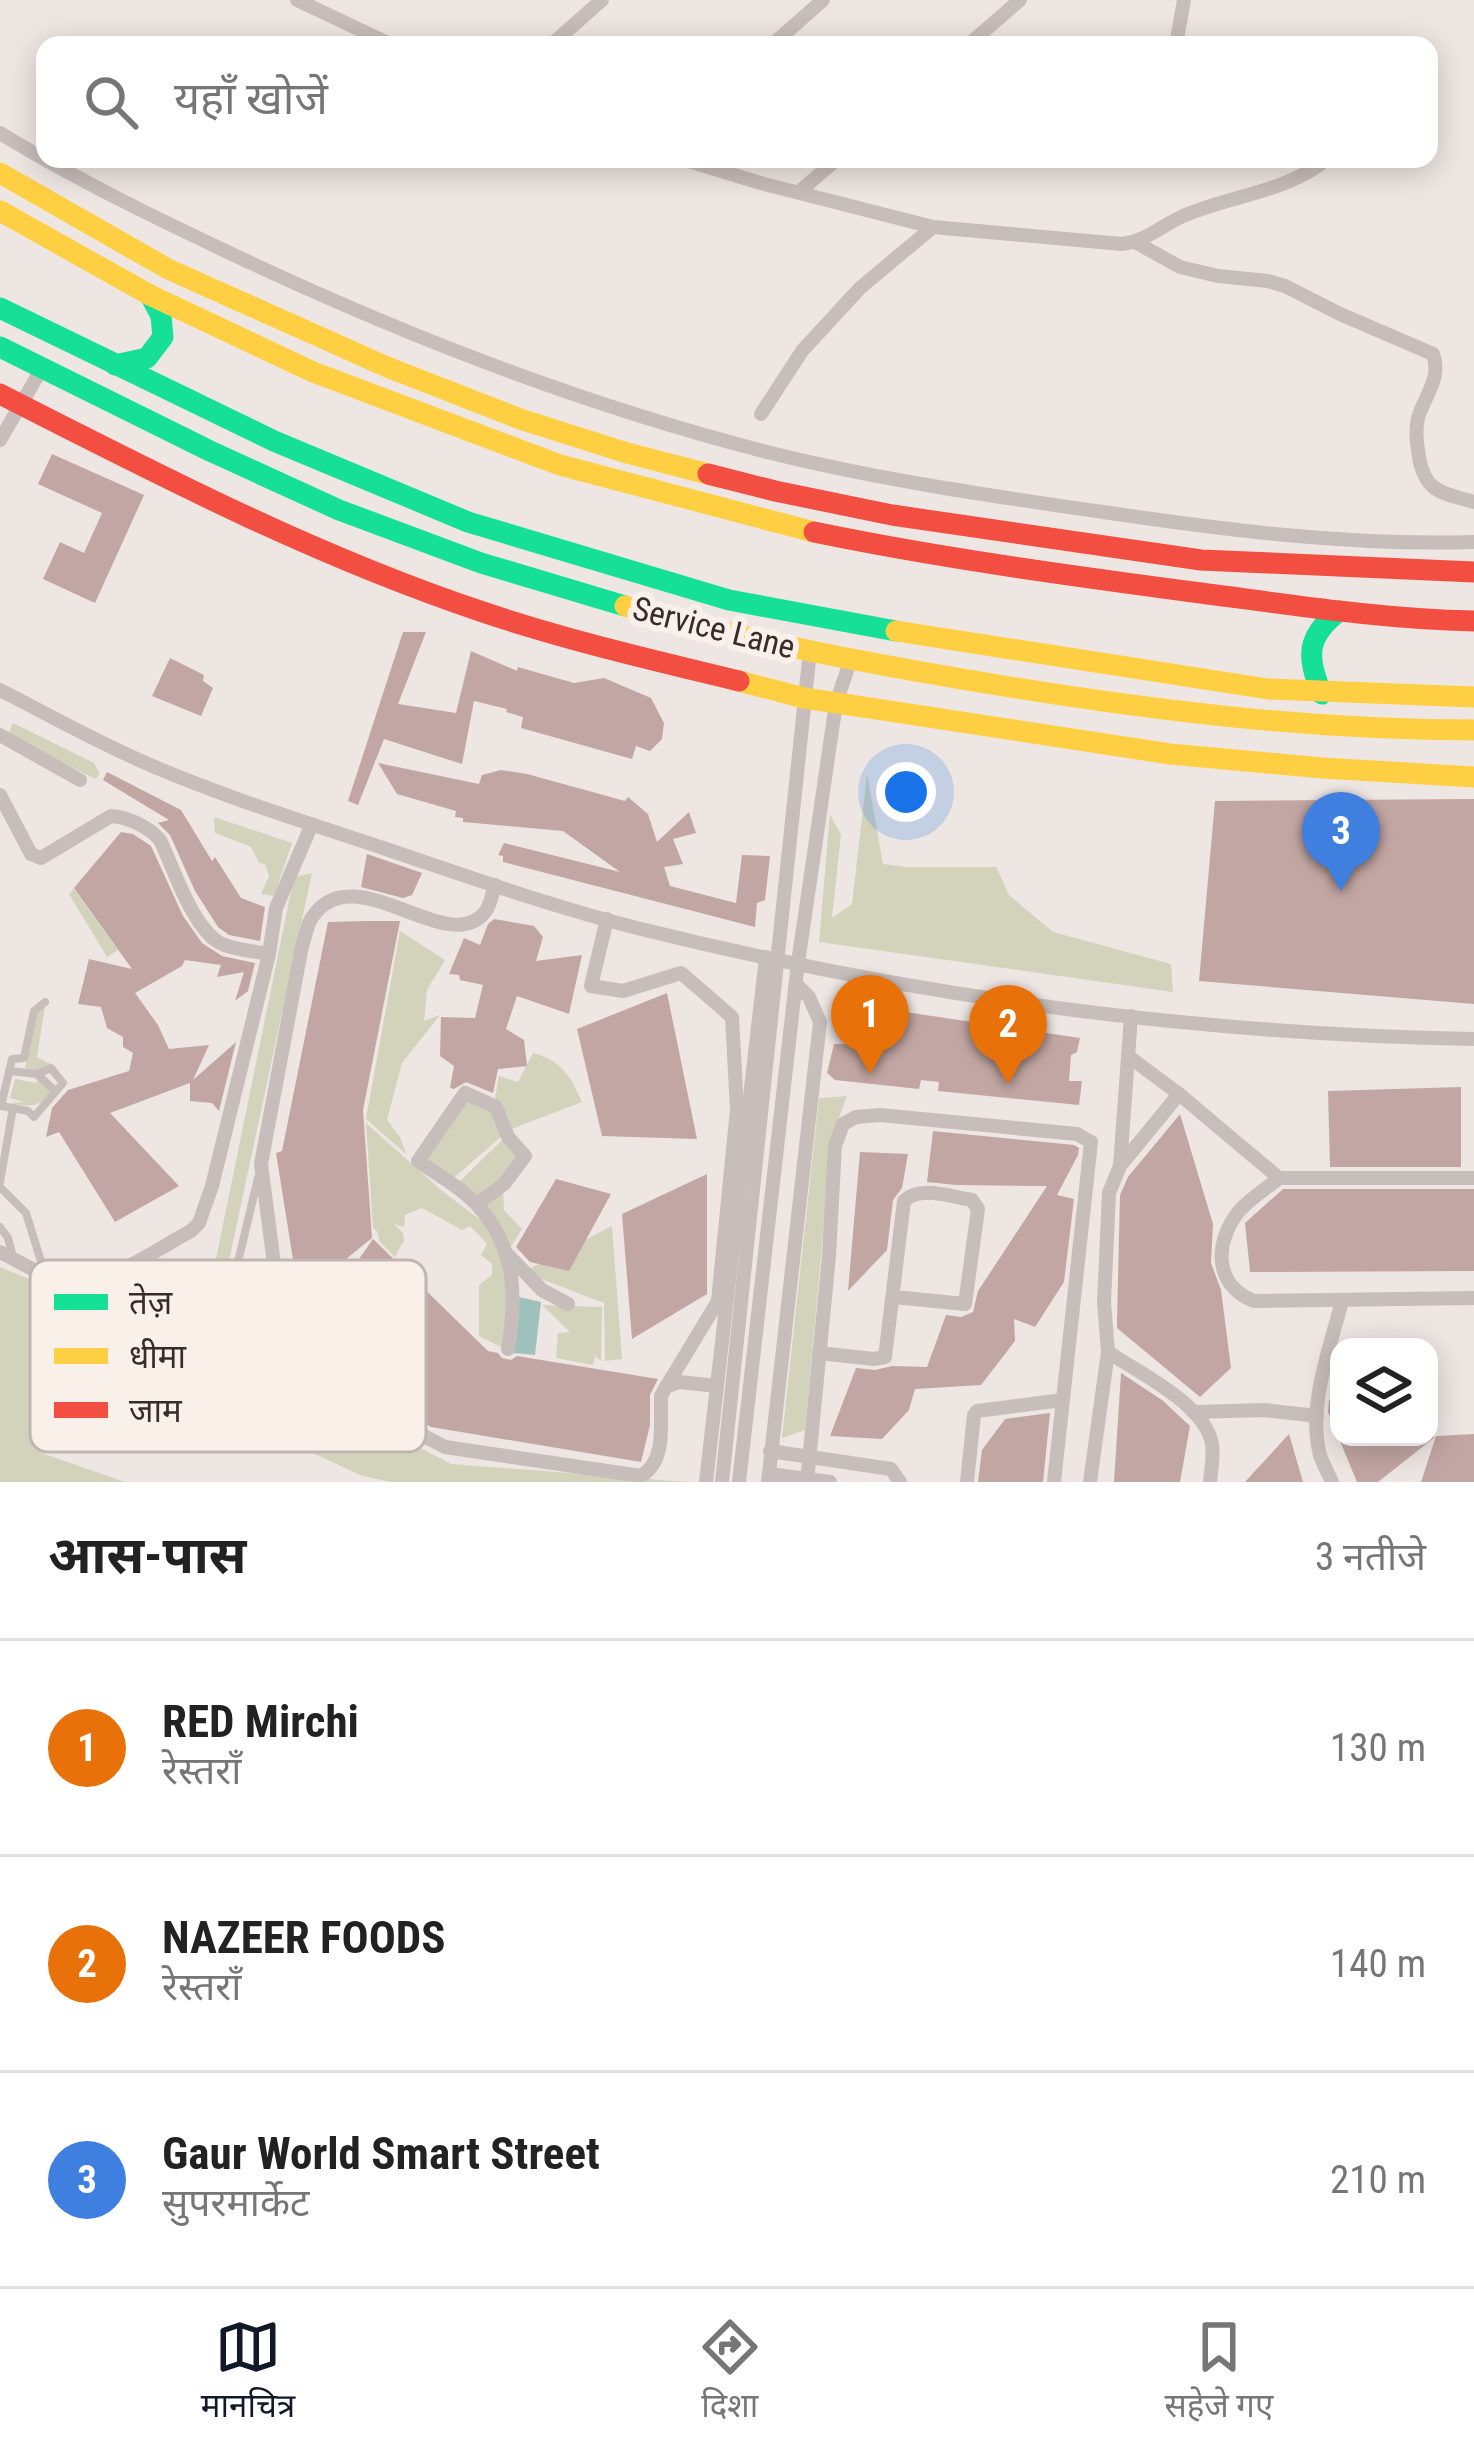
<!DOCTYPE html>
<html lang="hi">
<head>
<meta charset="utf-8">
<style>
  :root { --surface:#fff; --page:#f2f2f2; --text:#222; --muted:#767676; --line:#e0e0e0; --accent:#111827 }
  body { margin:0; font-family:"Roboto Condensed","Noto Sans Devanagari",sans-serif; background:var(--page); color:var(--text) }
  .controls { position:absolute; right:36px; bottom:36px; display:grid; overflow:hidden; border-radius:24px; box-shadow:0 6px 30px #0003 }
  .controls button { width:108px; height:108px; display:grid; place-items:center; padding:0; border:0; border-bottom:3px solid var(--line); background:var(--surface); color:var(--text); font:60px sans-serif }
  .you { position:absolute; left:906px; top:792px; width:42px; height:42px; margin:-30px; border:9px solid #fff; border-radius:50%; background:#1a73e8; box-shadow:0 0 0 18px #1a73e833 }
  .badge { display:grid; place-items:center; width:78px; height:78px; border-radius:50%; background:var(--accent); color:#fff; font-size:39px; font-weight:700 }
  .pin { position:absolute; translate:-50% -99px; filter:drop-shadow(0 3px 6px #0008) }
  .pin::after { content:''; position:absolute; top:63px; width:42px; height:36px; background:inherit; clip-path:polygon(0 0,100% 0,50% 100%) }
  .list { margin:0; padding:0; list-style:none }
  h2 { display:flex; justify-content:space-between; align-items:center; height:156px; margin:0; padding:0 48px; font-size:51px }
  h2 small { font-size:39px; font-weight:400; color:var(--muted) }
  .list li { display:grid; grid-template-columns:78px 1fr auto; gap:36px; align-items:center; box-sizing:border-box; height:216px; padding:0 48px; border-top:3px solid var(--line) }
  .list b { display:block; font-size:45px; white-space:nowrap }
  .list p { margin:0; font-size:39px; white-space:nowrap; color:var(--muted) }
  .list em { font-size:39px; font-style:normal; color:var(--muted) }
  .icon { flex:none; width:66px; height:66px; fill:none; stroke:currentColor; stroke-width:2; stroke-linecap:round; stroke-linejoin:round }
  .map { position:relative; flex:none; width:1474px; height:1482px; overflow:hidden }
  .search { position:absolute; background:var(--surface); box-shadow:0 6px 30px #0003; left:36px; right:36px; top:36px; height:132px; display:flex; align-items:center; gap:30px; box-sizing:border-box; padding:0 42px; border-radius:24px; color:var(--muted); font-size:45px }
  .sheet { height:804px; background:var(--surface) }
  nav { display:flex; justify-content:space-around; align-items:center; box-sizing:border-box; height:168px; border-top:3px solid var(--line); background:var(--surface); font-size:33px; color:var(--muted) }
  nav a { display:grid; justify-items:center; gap:6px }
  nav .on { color:var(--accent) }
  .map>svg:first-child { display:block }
</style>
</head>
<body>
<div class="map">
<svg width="1474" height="1482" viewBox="0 0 1474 1482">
  <rect width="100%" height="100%" fill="#eee6e2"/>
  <g fill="#d3d3bc">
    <path d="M13,723l81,40 6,11 -5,5 -87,-45z"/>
    <path d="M867,774l16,90 23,3h90l13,28 44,37 118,32 2,28 -354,-50 11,-128 11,21 -9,83 20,-14z"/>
    <path d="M214,817l78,26 -18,53 -13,-2 8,-18 -4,-12 -6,-1 -8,-16 -36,-14z"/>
    <path d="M312,873l-100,467 239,124 237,18h-298l-30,-7 -58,-27 -103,-106 95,-465z"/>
    <path d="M74,889l44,61 -11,7 -38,-63z"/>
    <path d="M400,931l45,29 -18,30 -3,31 16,-6 -38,48 -15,57 13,17 6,17 -40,-35z"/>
    <path d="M45,1006l-8,51 16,8 -14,6 -14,-3 13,-59z"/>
    <path d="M533,1053c29,8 37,22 49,49l-73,28 -14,-32 4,-22 19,6z"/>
    <path d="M15,1079l21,4 2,-3 15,11c-14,17 -22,16 -43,12l14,-1 -14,-4z"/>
    <path d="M467,1096l28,15 8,24 -53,46 -30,-20z"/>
    <path d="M847,1096l-15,41 -27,293 -23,8 37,-340z"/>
    <path d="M366,1123l75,67 50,38 11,26 6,32 -3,63 -26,-13v-51l13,-10v-11l-11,-9 6,-11 -17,-18 -8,4 -40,-22 -17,7 -1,12 -10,-3 9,9 1,7 -9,17 -15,-15 -3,-11 -4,-3z"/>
    <path d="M504,1138l17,18 -17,22 -30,20 -17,-14z"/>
    <path d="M503,1188l1,22 18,19 -12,19 -28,-45z"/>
    <path d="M612,1226l10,133 -17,2 -1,-58 -81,-31z"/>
    <path d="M0,1267l199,82 -19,63 -110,-35 -26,77 81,28h-125z"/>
    <path d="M542,1305l60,2 -1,54 -6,-5 -2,9 -37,-7 2,-25 12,-1z"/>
  </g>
  <path fill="#9ec1bb" d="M519,1297l22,5 -6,53 -21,-2z"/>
  <g fill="#c2a6a3">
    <path d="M52,454l92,41 -49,108 -52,-24 17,-37 24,11 18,-40 -64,-29z"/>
    <path d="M403,632h23l-28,72 58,9 15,-62 46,20 1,-4 56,16 30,-5 47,20 13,25 -2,16 -12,12 -14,-5 -4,13 -111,-31 2,-11 -17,-5 1,-3 -33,-8 -12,63 -78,-25 -26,66 -10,-4z"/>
    <path d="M170,658l34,17 -1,6 10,7 -12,28 -49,-20z"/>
    <path d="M378,763l101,21 3,-9 19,-5 26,4 98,27 3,-4 20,17 9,28 32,-30 7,21 -23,6 10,25 -19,3 6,19 66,17 6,-48 28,1 -5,44 -8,3 -2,24 -252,-65v-6l-5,-1 6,-12 116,29 -57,-41 -100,-9v-4l-8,-1 1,-6 -59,-17z"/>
    <path d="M107,772l74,38 31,51 3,-4 26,41 24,9 -5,34 -31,-6 -11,-8 -23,-36 -25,-56 -12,-12 11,-3 -66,-40z"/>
    <path d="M1474,799v205l-275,-23 16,-180z"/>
    <path d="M121,832l12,2 18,12 32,70 19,27 20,13 33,7 -7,28 -13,10 9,-29 -27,5 4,-12 -36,-5 -3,6 -47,27 23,32 11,24 40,-4 -16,35 43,-38 -17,69 -7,-8 -22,-2v-18l-80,30 69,73 -64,36 -56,-90 -13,5 6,-29 16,-18 61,-19 4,-18 -10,-6v-10l-16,-9 -6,-21 -23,-3 11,-45 43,10 -58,-81z"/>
    <path d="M367,854l55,19 -10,22 -9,3 -42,-11z"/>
    <path d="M494,919l40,7 9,11 -7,24 46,-6 -13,59 -52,-18 -11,33 18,11 3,26 -29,3 -5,24 -27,-11 -12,7 -4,-1 4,-22 -14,-10 1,-39 34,1 8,-33 -23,-5 -1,-5 -10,-1 15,-36 16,7 8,-21z"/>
    <path d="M366,921h34l-37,189 9,128 -73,59 -23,-144 6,-2 46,-229z"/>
    <path d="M667,993l30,146 -95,-3 -25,-107z"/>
    <path d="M858,1005l222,33 -3,14 -6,3 -2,26h13l-3,24 -141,-14 1,-9 -18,-2 -2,9 -84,-9 -8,-7 7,-29h17z"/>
    <path d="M1461,1087v80h-131l-2,-76z"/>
    <path d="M1180,1114l33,110 -2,39 10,27 10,78 -31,29 -83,-69v-8l3,-125 8,-18z"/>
    <path d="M933,1131l141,14 5,3 -1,7 -21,40 17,4 -10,83 -29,45 -21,-8 1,22 -34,44 -66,4 -6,21 -27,29 -52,-3 26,-68 19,2 17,-4 35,1 19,-52 15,2 12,-5 5,-21 69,-105 -91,-1 -29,-3z"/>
    <path d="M860,1152l48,2 -6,34 -9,12 -6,50 -39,41z"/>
    <path d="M707,1174v120l-75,45 -10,-125z"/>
    <path d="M556,1179l55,15 -42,77 -39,-9 -14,-15z"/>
    <path d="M1283,1189h191v82l-224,1 -5,-49z"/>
    <path d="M373,1239l115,112 10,2 4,5 9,2 6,-4 141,23 -8,16v30l-9,37 -210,-35 -129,-87z"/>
    <path d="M1121,1373l41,27 28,26 -10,56h-66z"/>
    <path d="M1339,1381v56h96l-57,45h-21l-29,-70 1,-11z"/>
    <path d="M1050,1413l-7,69h-65l4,-32 23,-31z"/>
    <path d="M1289,1434l14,48h-58z"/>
    <path d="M1474,1434v48h-53l15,-46z"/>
  </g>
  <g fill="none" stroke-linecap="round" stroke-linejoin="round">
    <g stroke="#c7bebb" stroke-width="8">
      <path d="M9,1071l28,3 14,-6 12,15 -29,34 -6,-6 -15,-3"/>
      <path d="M37,1074l18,17"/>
      <path d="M258,1178l-35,147 6,16 63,27"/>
      <path d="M0,1182l13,-74 -12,-2 11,-47 12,-1 10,-47 11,-9"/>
      <path d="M0,1187l26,26 18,58"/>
      <path d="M0,1227l8,11 5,19"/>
    </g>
    <g stroke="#c7bebb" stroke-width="14">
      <path d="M297,0l95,45"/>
      <path d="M551,45l51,-45"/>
      <path d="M772,45l51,-45"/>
      <path d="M968,45l52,-45"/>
      <path d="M1176,45l8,-45"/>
      <path d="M0,133c80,49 166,90 251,130 169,79 339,144 520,190 109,27 221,43 332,59 123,18 247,34 371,30"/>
      <path d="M682,159l82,25 169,43 189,17c24,-3 39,-18 61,-28 48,-21 102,-23 144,-57"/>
      <path d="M799,192l38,-33"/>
      <path d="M1135,242l45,25 38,9 50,5 17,5 55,28 93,40c9,24 -8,41 -15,64 -3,13 -1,26 1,39 6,36 24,36 55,45"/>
      <path d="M761,414l41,-63 58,-63 73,-61"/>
      <path d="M0,440l41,-70"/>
      <path d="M0,690c51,26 102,55 155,77 75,32 154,56 231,82 83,28 167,58 251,79 273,68 556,106 837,111"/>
      <path d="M0,735l80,45"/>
      <path d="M0,795l31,59 10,4 70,-42c17,1 38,11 49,24 14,29 32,87 60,103 14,7 33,8 49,11"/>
      <path d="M495,885c-3,9 -4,20 -10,27 -37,48 -133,-60 -174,7 -4,7 -6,19 -9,27l-41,218 19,146 11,29 2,29 152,79 196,29c26,-15 19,-53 20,-80l5,-9 13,-5 38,4"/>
      <path d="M607,919l-16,67 32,5 58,-18 51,44 5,92 -19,192 -52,86"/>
      <path d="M1128,1056l51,38 100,84h195"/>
      <path d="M1120,1166l11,-150"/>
      <path d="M1279,1178c-12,10 -28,20 -39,32 -26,31 -27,75 14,91l220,-3"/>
      <path d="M477,1204l27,-20 21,-28 -17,-19 -12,-30 -31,-14 -47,68c20,14 44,27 60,45 38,42 39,91 30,143"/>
      <path d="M0,1252c21,10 47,28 70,30 35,5 90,-35 121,-51l8,-8 13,-37 57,-232 7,-46 36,-84"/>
      <path d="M508,1255l34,35 26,14"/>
      <path d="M1108,1352c31,21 97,52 104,92 2,12 -1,26 -2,38"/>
      <path d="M819,1353l55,6 11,-2 19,-156c16,-16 47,-4 68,-1l6,9 -13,95 -71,-7"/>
      <path d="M1193,1412l71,-2 53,6"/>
      <path d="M770,1451l121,18 9,13"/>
      <path d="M769,1474l61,8"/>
      <path d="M706,1482l60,-525"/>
      <path d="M722,1482l88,-831"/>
      <path d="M739,1482l59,-519 38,-260 15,-44"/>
      <path d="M768,1482l52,-460 -11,-25 -13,-13"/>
      <path d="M807,1482l22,-226 6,-110 8,-22 13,-7 24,-2 197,19 14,8 -37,340"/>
      <path d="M967,1482l7,-67 3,-4 86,-11"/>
      <path d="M1090,1482l18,-130 -4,-50 5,-109 11,-27 59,-72"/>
      <path d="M1332,1482c-4,-9 -9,-18 -12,-27 -13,-49 10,-107 22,-154"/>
    </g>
    <g stroke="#16e098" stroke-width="21">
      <path d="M0,308l274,133 194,81 261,78 167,31"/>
      <path d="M0,347l210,104 129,59 142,53 144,43"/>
      <path d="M115,365l32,-7 16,-21 -2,-21 -11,-21"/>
      <path d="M1322,694c-16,-37 -16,-57 17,-83"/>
    </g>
    <g stroke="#ffcf43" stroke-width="21">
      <path d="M0,173l168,96 219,98 133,52 107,34 81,21"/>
      <path d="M0,211l150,84 163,77 247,93 254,67"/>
      <path d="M625,606c126,36 256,60 385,81 154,25 308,43 464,43"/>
      <path d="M896,631l372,58 206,8"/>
      <path d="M739,681l65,17 366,56 153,14 151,9"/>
    </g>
    <g stroke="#f24e42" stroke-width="21">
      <path d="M0,394c157,80 315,162 483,218 83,28 170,48 256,69"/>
      <path d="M708,474l67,17 117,24 309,45 273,12"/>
      <path d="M814,532c126,26 252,43 379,60 93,12 187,27 281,29"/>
    </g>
  </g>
  <g text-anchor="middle" stroke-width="12" stroke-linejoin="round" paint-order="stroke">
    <g font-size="33" fill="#382b28" stroke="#faf0ea">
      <text transform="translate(714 627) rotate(14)" y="12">Service Lane</text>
    </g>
  </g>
  <rect x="30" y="1260" width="396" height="192" rx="18" fill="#faf0ea" stroke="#c0b5b0" stroke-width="3"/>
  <rect x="54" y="1294" width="54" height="16" fill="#16e098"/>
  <rect x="54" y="1348" width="54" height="16" fill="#ffcf43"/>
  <rect x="54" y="1402" width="54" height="16" fill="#f24e42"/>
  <g font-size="33" fill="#382b28">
    <text x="129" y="1314">तेज़</text>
    <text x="129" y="1368">धीमा</text>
    <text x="129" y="1422">जाम</text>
  </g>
</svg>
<div class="controls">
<button><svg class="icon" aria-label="layers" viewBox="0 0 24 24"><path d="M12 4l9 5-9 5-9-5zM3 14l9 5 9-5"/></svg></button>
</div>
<div class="you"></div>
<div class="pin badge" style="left:870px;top:1074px;background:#e8710a">1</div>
<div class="pin badge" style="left:1008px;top:1084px;background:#e8710a">2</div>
<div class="pin badge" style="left:1341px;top:891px;background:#3f7fe0">3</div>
<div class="search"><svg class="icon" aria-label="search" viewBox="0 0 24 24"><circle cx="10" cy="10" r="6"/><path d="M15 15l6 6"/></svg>यहाँ खोजें</div>
</div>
<section class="sheet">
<h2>आस-पास<small>3 नतीजे</small></h2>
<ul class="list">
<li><span class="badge" style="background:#e8710a">1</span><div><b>RED Mirchi</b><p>रेस्तराँ</p></div><em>130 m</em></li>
<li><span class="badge" style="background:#e8710a">2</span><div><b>NAZEER FOODS</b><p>रेस्तराँ</p></div><em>140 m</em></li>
<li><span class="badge" style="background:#3f7fe0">3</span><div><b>Gaur World Smart Street</b><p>सुपरमार्केट</p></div><em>210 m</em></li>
</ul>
</section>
<nav>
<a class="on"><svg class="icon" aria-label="map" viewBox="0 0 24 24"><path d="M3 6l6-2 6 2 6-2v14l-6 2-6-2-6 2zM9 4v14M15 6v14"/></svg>मानचित्र</a>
<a><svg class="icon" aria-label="directions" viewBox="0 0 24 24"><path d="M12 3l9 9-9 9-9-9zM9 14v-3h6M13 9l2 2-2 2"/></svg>दिशा</a>
<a><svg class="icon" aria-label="saved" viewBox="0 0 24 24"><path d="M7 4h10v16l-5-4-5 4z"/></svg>सहेजे गए</a>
</nav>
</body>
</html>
